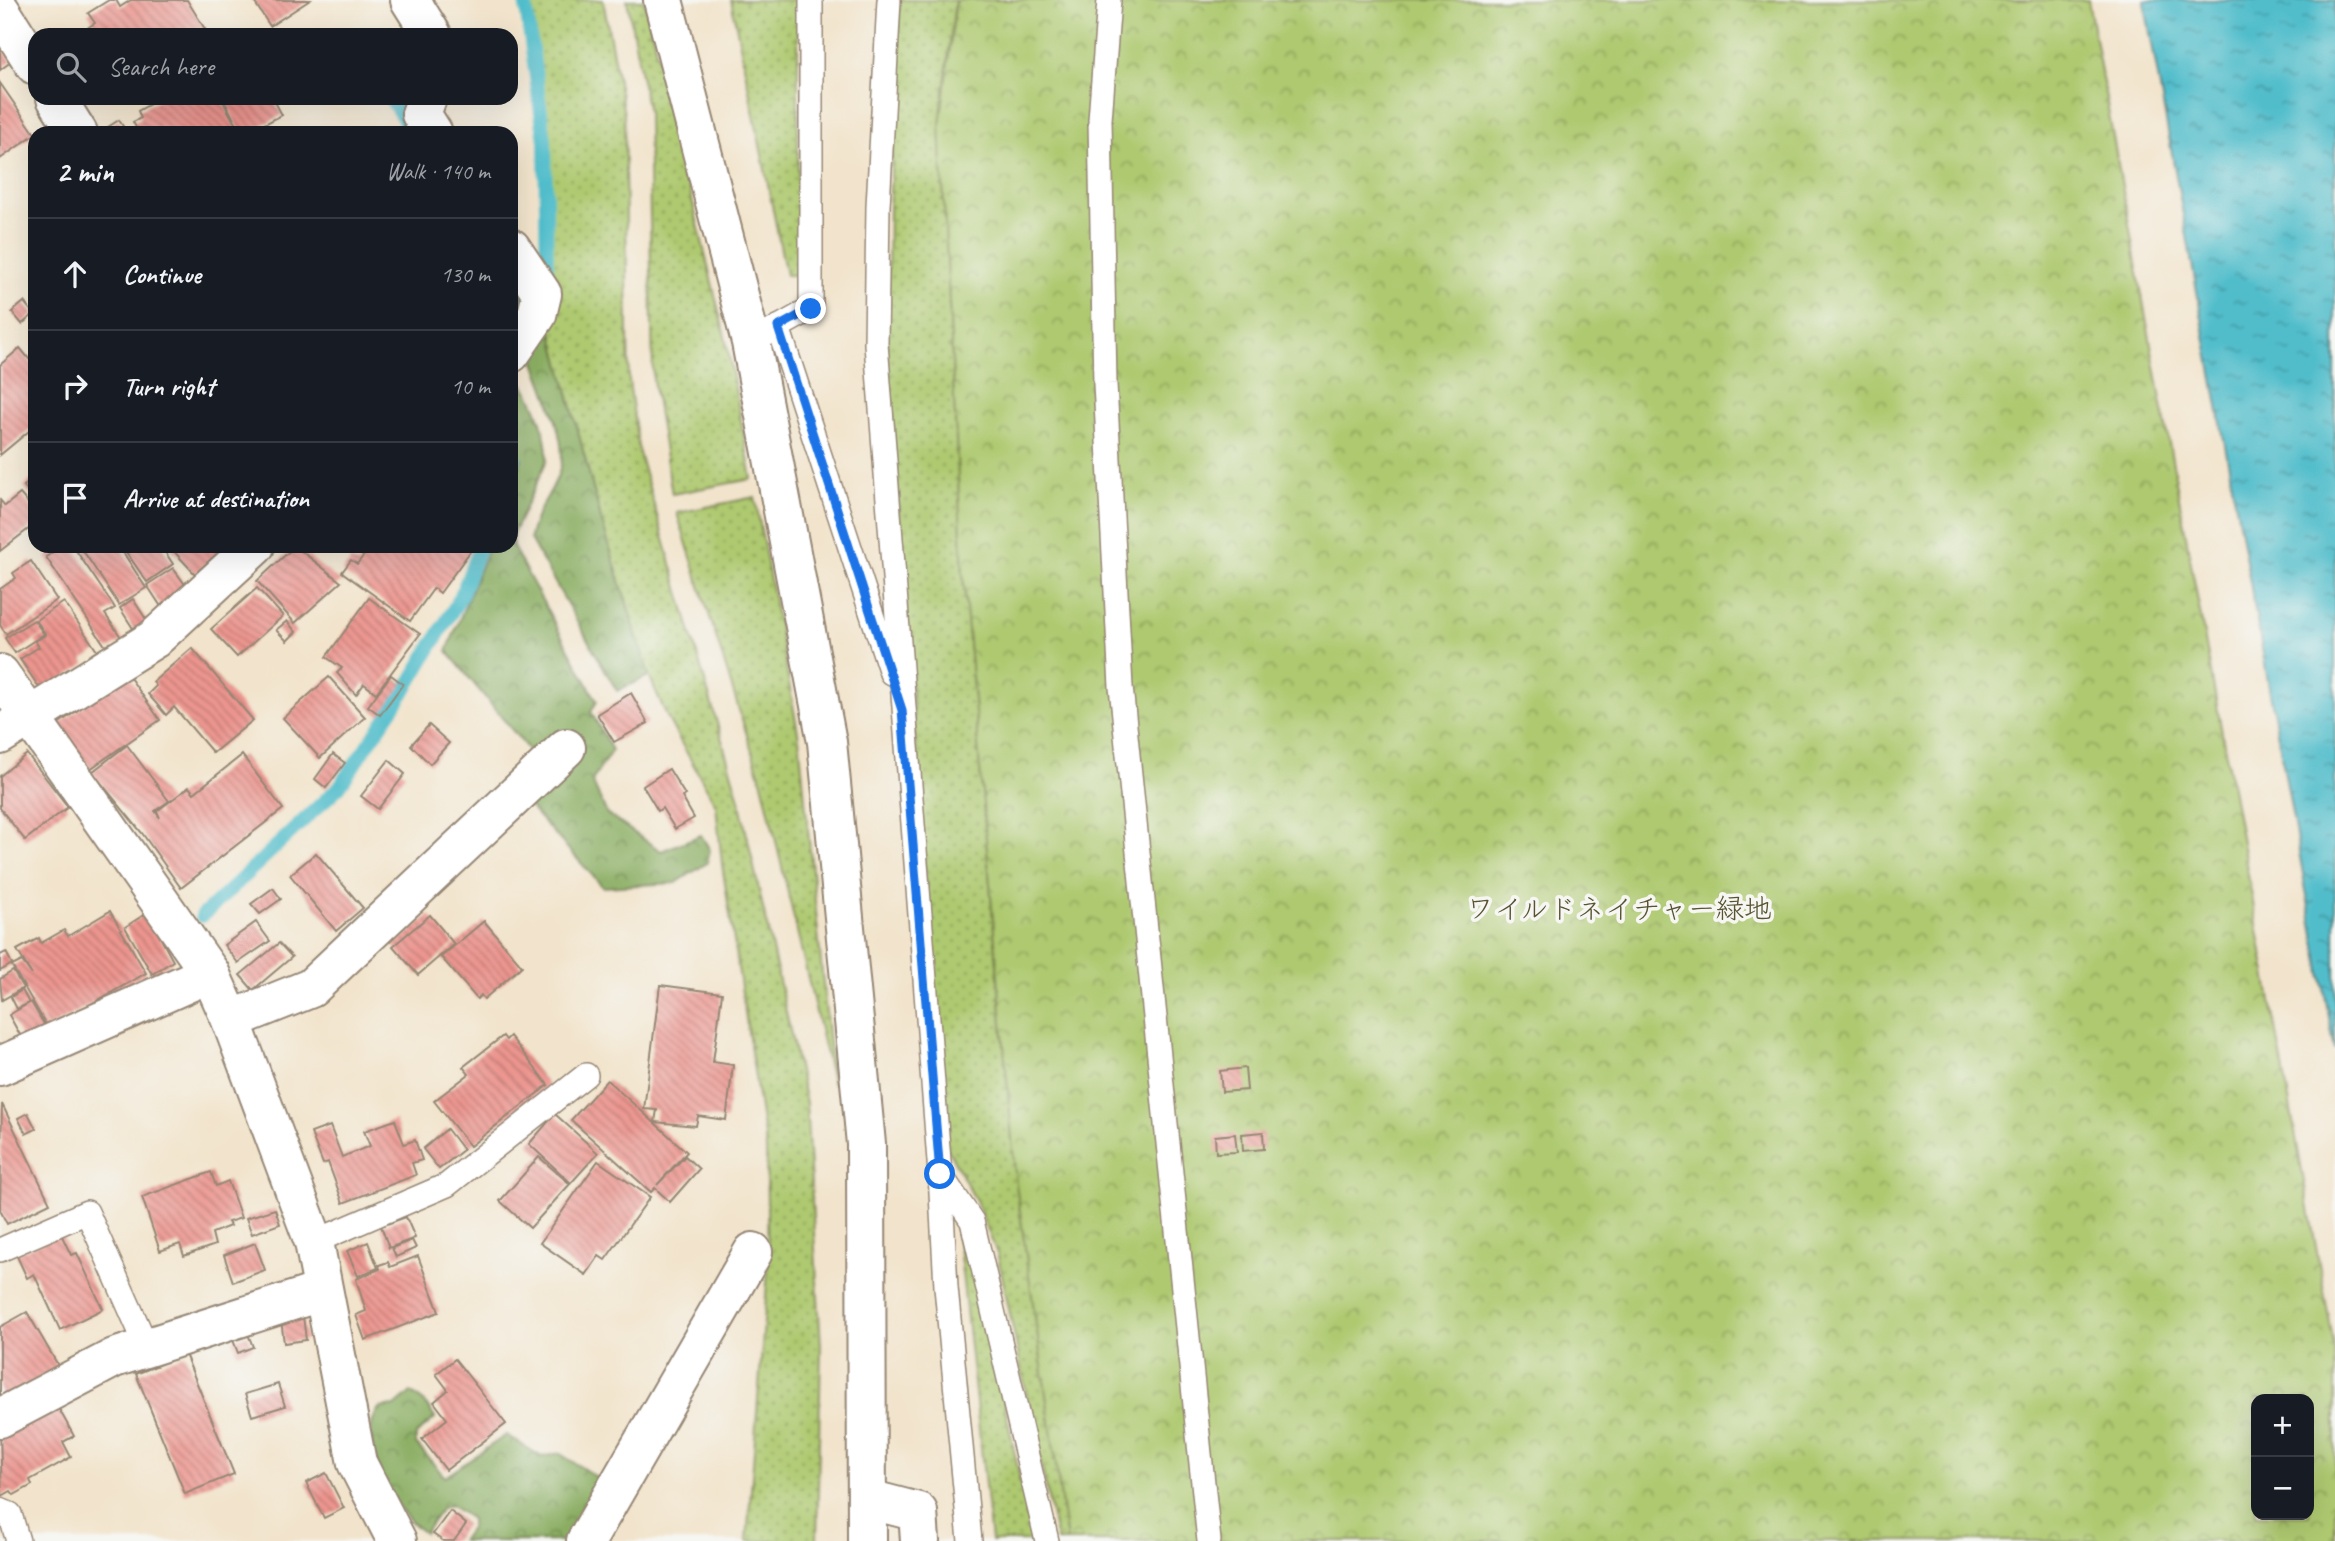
<!DOCTYPE html>
<html lang="en">
<head>
<meta charset="utf-8">
<style>
  :root { --surface:#171b24; --page:#242831; --text:#f1f3f6; --muted:#9ea1a6; --line:#363941 }
  body { margin:0; font-family:Caveat,"Klee One",sans-serif; background:var(--page); color:var(--text) }
  .controls { position:absolute; right:21px; bottom:21px; display:grid; overflow:hidden; border-radius:14px; box-shadow:0 7px 28px #0002 }
  .controls button { width:63px; height:63px; display:grid; place-items:center; padding:0; border:0; border-bottom:2px solid var(--line); background:var(--surface); color:var(--text); font:35px sans-serif }
  .stop { position:absolute; width:21px; height:21px; margin:-16px; border:5px solid #1a73e8; border-radius:50%; background:#fff }
  .stop.end { background:#1a73e8; border-color:#fff; box-shadow:0 2px 7px #0008 }
  .list { margin:0; padding:0; list-style:none }
  h2 { display:flex; justify-content:space-between; align-items:center; height:91px; margin:0; padding:0 28px; font-size:30px }
  h2 small { font-size:23px; font-weight:400; color:var(--muted) }
  .list li { display:grid; grid-template-columns:46px 1fr auto; gap:21px; align-items:center; box-sizing:border-box; height:112px; padding:0 28px; border-top:2px solid var(--line) }
  .list b { display:block; font-size:26px; white-space:nowrap }
  .list em { font-size:23px; font-style:normal; color:var(--muted) }
  .icon { flex:none; width:38px; height:38px; fill:none; stroke:currentColor; stroke-width:2; stroke-linecap:round; stroke-linejoin:round }
  .map { position:relative; flex:none; width:2335px; height:1541px; overflow:hidden }
  .search { position:absolute; background:var(--surface); box-shadow:0 7px 28px #0002; left:28px; top:28px; width:490px; height:77px; display:flex; align-items:center; gap:18px; box-sizing:border-box; padding:0 24px; border-radius:21px; color:var(--muted); font-size:26px }
  .panel { position:absolute; background:var(--surface); box-shadow:0 7px 28px #0002; left:28px; top:126px; width:490px; height:427px; border-radius:21px }
  .map>svg:first-child { display:block }
</style>
</head>
<body>
<div class="map">
<svg width="2335" height="1541" viewBox="0 0 2335 1541">
  <defs>
    <pattern id="grass-dots" width="8" height="8" patternUnits="userSpaceOnUse" patternTransform="scale(1.75)"><rect width="8" height="8" fill="#aec970"/><path d="M2 2h.1M6 6h.1" fill="none" stroke="#8fa35b" stroke-width="1.8" stroke-linecap="round"/></pattern>
    <pattern id="forest-crowns" width="20" height="18" patternUnits="userSpaceOnUse" patternTransform="scale(1.75)"><rect width="20" height="18" fill="#8aad62"/><path d="M2 6a3 3 0 1 1 6 0M12 15a3 3 0 1 1 6 0" fill="none" stroke="#728d50"/></pattern>
    <pattern id="park-crowns" width="20" height="18" patternUnits="userSpaceOnUse" patternTransform="scale(1.75)"><rect width="20" height="18" fill="#aec970"/><path d="M2 6a3 3 0 1 1 6 0M12 15a3 3 0 1 1 6 0" fill="none" stroke="#8fa35b"/></pattern>
    <pattern id="water-ripples" width="26" height="14" patternUnits="userSpaceOnUse" patternTransform="scale(1.75)"><rect width="26" height="14" fill="#51bdcb"/><path d="M2 4q2-2 4 0t4 0M15 11q2-2 4 0t4 0" fill="none" stroke="#449aa4"/></pattern>
    <pattern id="building-back-hatch" width="6" height="6" patternUnits="userSpaceOnUse" patternTransform="scale(1.75)"><rect width="6" height="6" fill="#ec958f"/><path d="M-1 5l2 2M0 0l6 6M5-1l2 2" fill="none" stroke="#c07a74"/></pattern>
  </defs>
  <rect width="100%" height="100%" fill="#f6f6f2"/>
  <filter id="ink" filterUnits="userSpaceOnUse"><feTurbulence type="fractalNoise" baseFrequency=".0143" numOctaves="2"/><feDisplacementMap in="SourceGraphic" scale="14" xChannelSelector="R" yChannelSelector="G"/><feConvolveMatrix kernelMatrix="1 2 1 2 8 2 1 2 1" color-interpolation-filters="sRGB"/></filter>
  <filter id="wash" filterUnits="userSpaceOnUse"><feTurbulence type="fractalNoise" baseFrequency=".00686" numOctaves="4" result="noise"/><feDisplacementMap in="SourceGraphic" scale="28" xChannelSelector="R" yChannelSelector="G"/><feGaussianBlur stdDeviation="1.57" result="paint"/><feColorMatrix in="noise" values="0 0 0 0 0 0 0 0 0 0 0 0 0 0 0 0 0 1.4 0 .05"/><feComposite in="paint" operator="in"/></filter>
  <g filter="url(#wash)">
    <rect width="100%" height="100%" fill="#f2e4cc"/>
    <g fill="url(#grass-dots)" stroke="#747a47" stroke-width="2">
      <path d="M531,0h72l21,114 5,267 10,72 100,346 67,304 15,243 -4,195h-70l21,-271 -2,-122 -44,-284 -6,-59 -47,-84 -20,-45 -48,-157 -51,-194v-184z"/>
      <path d="M627,0h17l83,345 25,134 -80,15 -19,-114 -5,-267z"/>
      <path d="M731,0h67v275h-12z"/>
      <path d="M900,0h55l-15,125 23,448 53,611 51,357h-10l-59,-285 -22,-55 -32,-59 -57,-797 2,-135z"/>
      <path d="M755,497l44,241 34,347 -70,-299 -86,-273z"/>
      <path d="M958,1236l13,8 62,297h-42z"/>
    </g>
    <g fill="url(#forest-crowns)" stroke="#626c40" stroke-width="2">
      <path d="M550,325l51,194 48,157 -32,15 -87,-152c3,-28 26,-48 31,-74 6,-30 -22,-89 -32,-119z"/>
      <path d="M511,384h12c14,20 25,53 24,76l-34,74v13l84,154 -6,11 21,38 -20,31 15,33 54,37 40,-16 9,15 -3,13 -31,20 -73,4 -77,-84 10,-44 -89,-108 42,-105h22v-58l11,-29 -11,-10z"/>
      <path d="M411,1392l14,11 10,15 -19,17v9l29,33 61,-42 36,22 17,-4 45,29 -33,59h-110l10,-14v-8l-21,-14 -8,3 -18,25c-30,-21 -70,-91 -45,-125l16,-2z"/>
    </g>
    <path fill="url(#park-crowns)" stroke="#747a47" stroke-width="2" fill-rule="evenodd" d="M956,0h1132l247,1351v190h-1268l-51,-357 -53,-611 -23,-448zM2256,1399h53v116h-53z"/>
    <path fill="url(#water-ripples)" stroke="#467474" stroke-width="2" d="M2144,0h191v1050z"/>
    <g fill="none" stroke-linecap="round" stroke-linejoin="round">
      <g stroke="#51bdcb" stroke-width="14">
        <path d="M525,0l20,141 2,133"/>
        <path d="M390,98l22,34"/>
        <path d="M511,283l11,17 -11,24"/>
        <path d="M511,457l3,2 -3,9"/>
        <path d="M202,916l137,-129 67,-98 54,-91 20,-52"/>
      </g>
    </g>
    <g id="blocks">
      <g fill="url(#building-back-hatch)">
        <path d="M109,0h7l4,7 11,-7h56l21,34 -132,1 19,-12 -7,-10z"/>
        <path d="M253,0h57l-40,26z"/>
        <path d="M0,43l12,18 -12,9z"/>
        <path d="M0,83l35,51 -35,25z"/>
        <path d="M161,98h60l19,35h-101l-6,-11 8,-4 -3,-7z"/>
        <path d="M223,98h50l9,17 -35,18h-6z"/>
        <path d="M119,120l5,8 -12,5 -4,-6z"/>
        <path d="M24,302l10,12 -12,10 -10,-12z"/>
        <path d="M20,348l15,18v60l-35,29v-90z"/>
        <path d="M35,477v24l-11,-15z"/>
        <path d="M20,494l15,17v13l-35,27v-51l5,6z"/>
        <path d="M61,546h12l42,62 -10,6 18,26 -15,10 -62,-93z"/>
        <path d="M80,546h39l27,42 -27,17z"/>
        <path d="M122,546h39l12,18 -26,18z"/>
        <path d="M169,546h54l1,1 -29,27z"/>
        <path d="M295,546l46,36 -46,41 -38,-42z"/>
        <path d="M363,546h111l-34,47 -6,-5 -24,33 -68,-49 9,-12 6,4 11,-14z"/>
        <path d="M31,561l26,39 -51,34 -6,-9v-36l16,-11 -3,-5z"/>
        <path d="M173,568l16,22 -27,18 -15,-23z"/>
        <path d="M257,588l26,28 -46,41 -26,-28z"/>
        <path d="M369,598l51,36 -44,59 -12,-9 -8,11 -19,-22 5,-5 -16,-11z"/>
        <path d="M133,599l16,25 -13,9 -16,-25z"/>
        <path d="M64,602l33,49 -14,9 2,4 -42,29 -23,-34 19,-12 -4,-6 11,-6 -10,-15z"/>
        <path d="M34,620l10,14 -29,19 -10,-15z"/>
        <path d="M287,621l9,11 -9,9 -11,-11z"/>
        <path d="M192,648l61,72 -40,33 -39,-46 -8,8 -18,-21 8,-8 -3,-4z"/>
        <path d="M128,675l32,45 -70,49 -32,-45z"/>
        <path d="M391,675l12,9 -23,31 -12,-9z"/>
        <path d="M329,677l36,40 -45,41 -37,-40z"/>
        <path d="M631,693l17,30 -34,19 -17,-28z"/>
        <path d="M429,725l20,18 -19,21 -19,-19z"/>
        <path d="M127,745l42,56 -14,10 5,7 -3,-7 32,-24 5,6 48,-38 41,54 -102,79 -39,-55 -50,-61z"/>
        <path d="M27,754l41,53 -43,33 -25,-32v-32z"/>
        <path d="M333,754l12,9 -19,25 -11,-9z"/>
        <path d="M389,760l16,14 -27,35 -17,-13z"/>
        <path d="M669,769l16,26 -3,2 12,21 -19,11 -13,-21 -4,3 -15,-25z"/>
        <path d="M316,853l47,55 -27,23 -46,-56z"/>
        <path d="M273,888l8,11 -21,15 -9,-10z"/>
        <path d="M110,911l36,62 -98,55 -36,-62 10,-5 10,14 -15,-25 22,-12 2,5 23,-13 4,6z"/>
        <path d="M147,913l26,48 -21,13 -27,-47z"/>
        <path d="M430,915l24,29 -36,31 -25,-29z"/>
        <path d="M484,921l38,45 -38,33 -3,-4 -4,4 -36,-42z"/>
        <path d="M256,922l14,19 -32,22 -14,-18z"/>
        <path d="M279,943l13,14 -39,33 -13,-15z"/>
        <path d="M6,952l6,12 -12,7v-16z"/>
        <path d="M13,971l10,17 -21,12 -2,-21z"/>
        <path d="M660,985l62,8 -9,69 20,3 -7,55 -28,-4 -2,10 -41,-4 2,-12 -13,-1z"/>
        <path d="M22,990l7,13 -12,6 -6,-12z"/>
        <path d="M31,1002l17,29 -23,13 -16,-29z"/>
        <path d="M503,1036l3,4 4,-4 38,49 -78,61 -36,-45 35,-27 -6,-7z"/>
        <path d="M1245,1068l2,22 -25,2 -2,-21z"/>
        <path d="M607,1080l80,72 -30,33 28,-29 14,13 -29,33 -15,-14 -4,4 -80,-72z"/>
        <path d="M2,1104l48,99 -43,21 -7,-14z"/>
        <path d="M28,1113l8,16 -10,5 -8,-16z"/>
        <path d="M555,1114l43,39 -27,30 -42,-39z"/>
        <path d="M395,1120l9,24 11,-4 7,20 -10,3 4,12 -73,28 -15,-41 -5,2 -12,-31 19,-7 12,31 28,-11 -6,-15z"/>
        <path d="M447,1129l16,21 -24,19 -16,-20z"/>
        <path d="M1263,1132l1,17 -21,2 -1,-17z"/>
        <path d="M1235,1134l2,18 -21,1 -1,-17z"/>
        <path d="M539,1157l31,27 -40,44 -30,-27z"/>
        <path d="M598,1161l52,36 -45,63 -6,-4 -13,19 -46,-32z"/>
        <path d="M211,1172l5,14 12,-5 13,37 -13,4 2,4 -18,7 3,12 -31,11 -4,-12 -20,7 -18,-54z"/>
        <path d="M275,1209l5,15 -28,10 -6,-16z"/>
        <path d="M406,1217l9,21 -26,10 -8,-22z"/>
        <path d="M61,1234l10,21 6,-2 26,56 -43,21 -26,-56 -7,4 -11,-24z"/>
        <path d="M412,1240l4,8 -20,9 -4,-9z"/>
        <path d="M368,1242l10,26 -20,8 -11,-25z"/>
        <path d="M255,1243l10,27 -32,12 -9,-27z"/>
        <path d="M418,1256l21,56 -74,28 -9,-25 10,-4 -10,-32 24,-10 -1,-4 9,-3 2,5z"/>
        <path d="M27,1312l32,55 -59,34v-74z"/>
        <path d="M303,1316l3,24 -22,3 -3,-24z"/>
        <path d="M248,1334l5,13 -15,6 -5,-13z"/>
        <path d="M185,1354l49,120 -49,20 -49,-120z"/>
        <path d="M455,1359l51,65 -60,46 -24,-31 25,-20 -13,-17 14,-12 -12,-16z"/>
        <path d="M278,1384l7,22 -33,10 -7,-22z"/>
        <path d="M55,1402l19,34 -11,6 8,15 -41,23 2,5 -18,10 -3,-4 -9,5 -2,-64z"/>
        <path d="M326,1473l18,35 -20,10 -18,-35z"/>
        <path d="M450,1511l16,13 -12,17h-11l-10,-7z"/>
      </g>
    </g>
  </g>
  <g filter="url(#ink)">
    <use href="#blocks" fill-opacity="0" stroke="#968775" stroke-width="2"/>
    <g fill="none" stroke-linecap="round" stroke-linejoin="round">
      <defs>
        <g id="service">
          <path d="M889,0l-11,206 -2,138 64,830 6,113 24,254"/>
          <path d="M1109,0l-9,120 5,264 16,303 88,854"/>
          <path d="M778,327l113,346"/>
          <path d="M766,334l45,-25v-309"/>
          <path d="M940,1174l32,47 75,320"/>
          <path d="M314,1242l133,-57 139,-110"/>
          <path d="M0,1250l87,-38 60,135"/>
          <path d="M0,1510l10,4 8,27"/>
        </g>
        <g id="minor">
          <path d="M410,0l22,35"/>
          <path d="M0,10l35,55"/>
          <path d="M56,98l22,35"/>
          <path d="M427,98l-6,16 12,19"/>
          <path d="M511,248l31,46 -5,21 -26,38"/>
          <path d="M0,674l210,299 21,47 83,222 43,221 40,78"/>
          <path d="M0,735l154,-96 101,-93"/>
          <path d="M231,1020l80,-32 255,-240"/>
          <path d="M0,1066l210,-93"/>
          <path d="M0,1418l114,-60 209,-67"/>
          <path d="M868,1499l50,13 2,29"/>
          <path d="M586,1541l167,-289"/>
        </g>
        <path id="tertiary" d="M663,0l88,342 76,400 39,402 1,397"/>
      </defs>
      <use href="#service" stroke="#968775" stroke-width="26"/>
      <use href="#minor" stroke="#968775" stroke-width="42"/>
      <use href="#tertiary" stroke="#968775" stroke-width="42"/>
      <use href="#service" stroke="#fff" stroke-width="23"/>
      <use href="#minor" stroke="#fff" stroke-width="38"/>
      <use href="#tertiary" stroke="#fff" stroke-width="38"/>
    </g>
  </g>
  <g fill="none" stroke-linecap="round" stroke-linejoin="round" filter="url(#ink)">
    <path stroke="#1a73e8" stroke-width="9" d="M811,309l-33,18 124,383 38,464"/>
  </g>
  <g text-anchor="middle" stroke-width="7" stroke-linejoin="round" paint-order="stroke">
    <g font-size="28" fill="#585232" stroke="#f6f6f2">
      <text x="1619" y="918">ワイルドネイチャー緑地</text>
    </g>
  </g>
</svg>
<div class="controls">
<button>+</button>
<button>−</button>
</div>
<div class="stop" style="left:940px;top:1174px"></div>
<div class="stop end" style="left:811px;top:309px"></div>
<div class="search"><svg class="icon" aria-label="search" viewBox="0 0 24 24"><circle cx="10" cy="10" r="6"/><path d="M15 15l6 6"/></svg>Search here</div>
<section class="panel">
<h2>2 min<small>Walk · 140 m</small></h2>
<ul class="list">
<li><svg class="icon" aria-label="ahead" viewBox="0 0 24 24"><path d="M12 20V5M6 11l6-6 6 6"/></svg><div><b>Continue</b></div><em>130 m</em></li>
<li><svg class="icon" aria-label="right" viewBox="0 0 24 24"><path d="M7 20v-9h11M14 6l5 5-5 5"/></svg><div><b>Turn right</b></div><em>10 m</em></li>
<li><svg class="icon" aria-label="arrive" viewBox="0 0 24 24"><path d="M6 21V4h12l-3 4 3 4H6"/></svg><div><b>Arrive at destination</b></div></li>
</ul>
</section>
</div>
</body>
</html>
